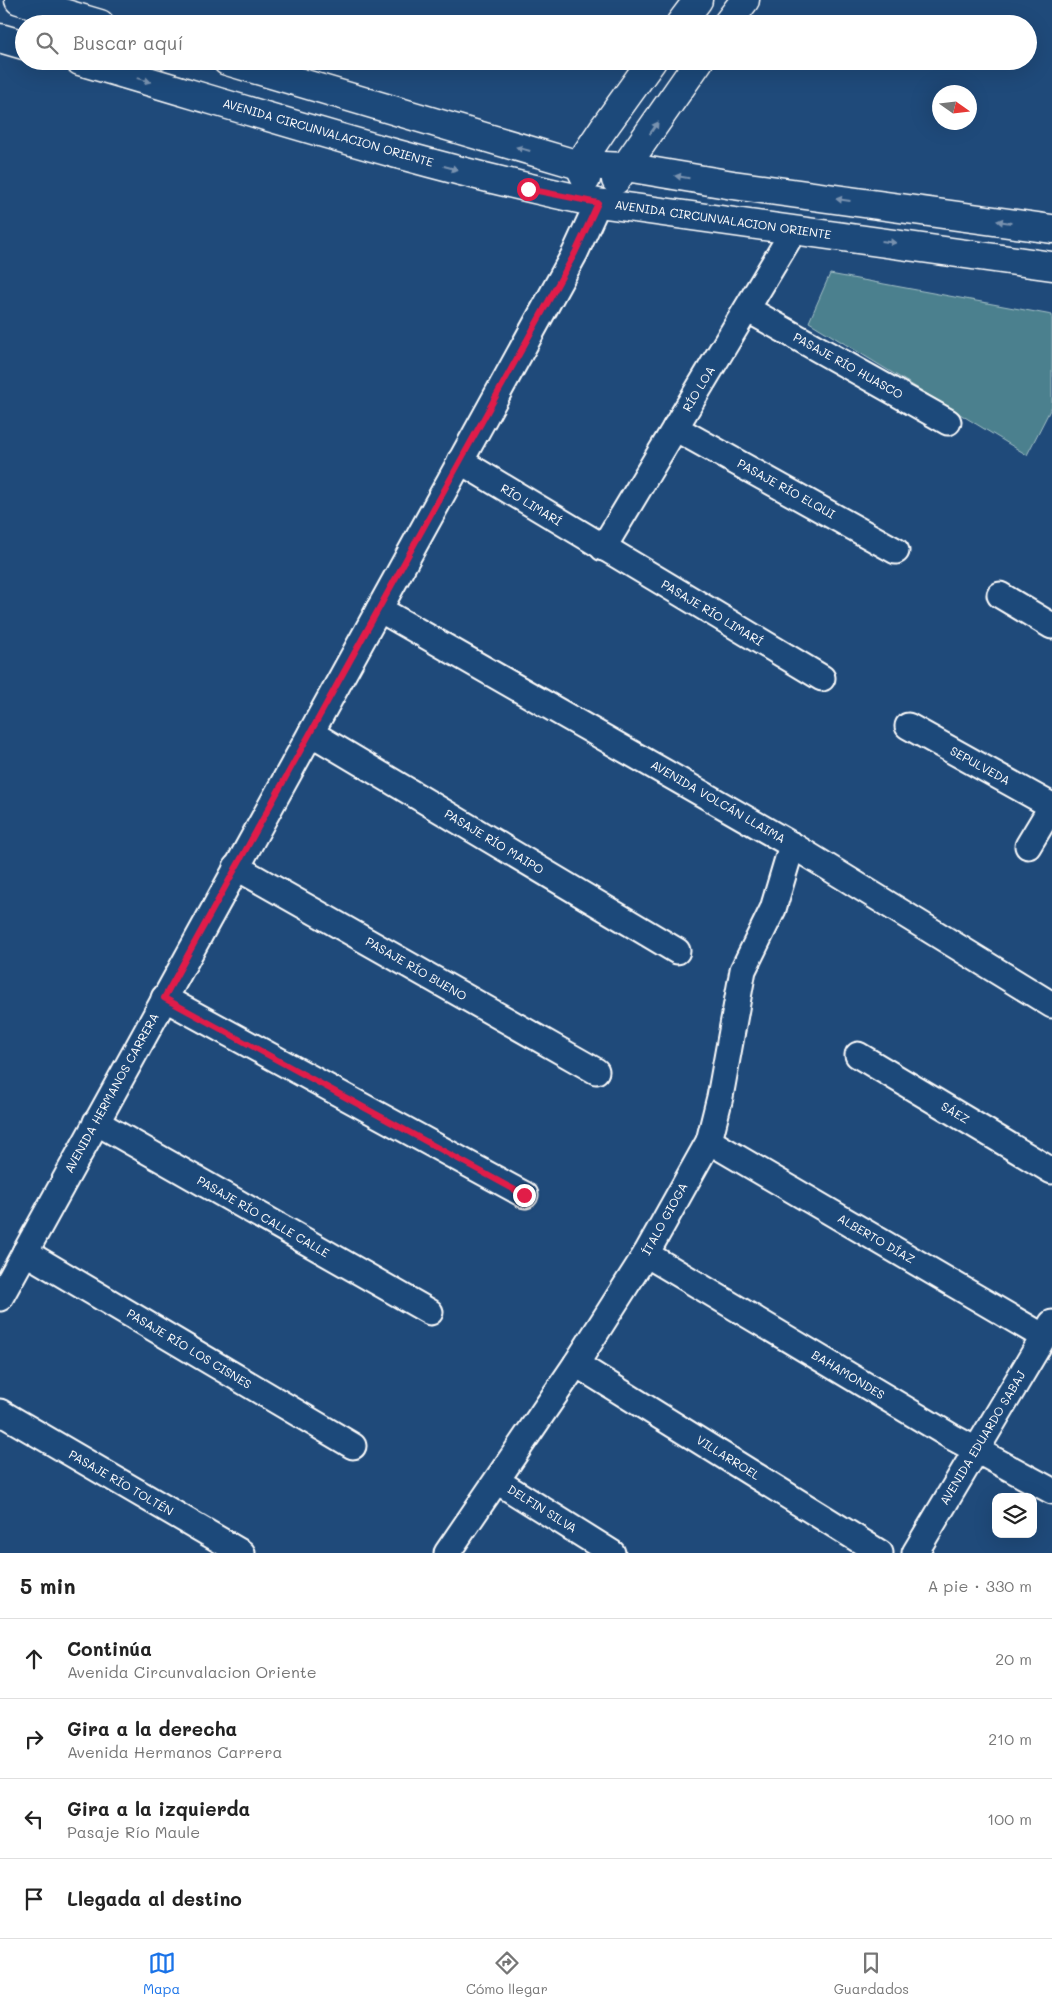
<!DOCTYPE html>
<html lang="es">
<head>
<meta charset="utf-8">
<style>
  :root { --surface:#fff; --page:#f2f2f2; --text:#222; --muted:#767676; --line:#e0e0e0; --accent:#1a73e8 }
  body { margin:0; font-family:Mali,sans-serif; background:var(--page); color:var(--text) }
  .controls { position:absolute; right:15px; bottom:15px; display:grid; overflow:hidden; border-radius:10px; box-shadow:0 5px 20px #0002 }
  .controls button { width:45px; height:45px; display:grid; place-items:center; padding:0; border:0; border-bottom:1px solid var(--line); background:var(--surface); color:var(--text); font:25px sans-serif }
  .compass { position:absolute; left:932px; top:85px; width:45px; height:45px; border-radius:50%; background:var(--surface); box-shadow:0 5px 20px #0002; rotate:104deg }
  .stop { position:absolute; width:15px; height:15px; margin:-11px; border:4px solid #e11d48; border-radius:50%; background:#fff }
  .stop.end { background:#e11d48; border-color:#fff; box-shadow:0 1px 5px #0008 }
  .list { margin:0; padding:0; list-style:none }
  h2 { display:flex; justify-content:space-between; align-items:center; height:65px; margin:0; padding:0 20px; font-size:21px }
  h2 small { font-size:16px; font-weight:400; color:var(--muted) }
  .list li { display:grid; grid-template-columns:32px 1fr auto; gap:15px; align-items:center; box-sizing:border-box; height:80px; padding:0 20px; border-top:1px solid var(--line) }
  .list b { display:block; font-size:19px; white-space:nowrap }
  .list p { margin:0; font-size:16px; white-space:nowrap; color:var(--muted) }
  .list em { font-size:16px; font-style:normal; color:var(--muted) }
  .icon { flex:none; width:28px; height:28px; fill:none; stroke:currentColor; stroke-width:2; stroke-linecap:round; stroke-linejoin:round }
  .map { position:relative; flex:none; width:1052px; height:1553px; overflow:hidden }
  .search { position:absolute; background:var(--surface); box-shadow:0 5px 20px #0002; left:15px; right:15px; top:15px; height:55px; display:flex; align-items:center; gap:12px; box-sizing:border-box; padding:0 18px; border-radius:28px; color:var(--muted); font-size:19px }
  .sheet { height:385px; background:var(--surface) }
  nav { display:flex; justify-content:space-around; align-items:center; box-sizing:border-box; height:70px; border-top:1px solid var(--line); background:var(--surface); font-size:14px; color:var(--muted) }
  nav a { display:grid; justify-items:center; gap:2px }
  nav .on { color:var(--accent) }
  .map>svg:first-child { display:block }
</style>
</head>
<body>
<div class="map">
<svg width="1052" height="1553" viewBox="0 0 1052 1553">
  <rect width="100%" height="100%" fill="#1f4a7a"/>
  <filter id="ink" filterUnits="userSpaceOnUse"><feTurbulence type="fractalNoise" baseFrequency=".02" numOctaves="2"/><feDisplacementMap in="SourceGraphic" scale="10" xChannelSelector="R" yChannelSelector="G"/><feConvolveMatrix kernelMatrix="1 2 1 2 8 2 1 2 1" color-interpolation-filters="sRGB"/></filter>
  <g filter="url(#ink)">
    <path fill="#4b808e" stroke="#a5c0c6" d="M830,274l222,41v91l-25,49 -218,-133z"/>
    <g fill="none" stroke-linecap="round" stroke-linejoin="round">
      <defs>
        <g id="minor">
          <path d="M747,309l201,113"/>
          <path d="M675,428l221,123"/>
          <path d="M460,461l362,217"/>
          <path d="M603,548l191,-318"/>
          <path d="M1000,595l52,31"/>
          <path d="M379,609l413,236 260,160"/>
          <path d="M908,726l144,80"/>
          <path d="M311,733l366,218"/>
          <path d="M1028,846l24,-40"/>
          <path d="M236,867l360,204"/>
          <path d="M164,998l361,197"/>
          <path d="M858,1055l194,116"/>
          <path d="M96,1122l334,190"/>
          <path d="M709,1141l335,196"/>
          <path d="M25,1252l328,194"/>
          <path d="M646,1254l306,183 100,54"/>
          <path d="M0,1298l575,-1045 23,-50"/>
          <path d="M576,1364l304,189"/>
          <path d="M0,1412l242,141"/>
          <path d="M497,1481l115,72"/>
          <path d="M447,1553l129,-189 70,-110 63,-113 11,-44 23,-127 30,-61 19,-64"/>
          <path d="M915,1553l137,-230"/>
        </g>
        <g id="tertiary">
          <path d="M19,0l81,24"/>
          <path d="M680,24l18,-24"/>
          <path d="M727,24l18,-24"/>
          <path d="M0,38l24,7"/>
          <path d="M80,61c172,50 343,106 518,142l454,63"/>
          <path d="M227,61l352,104 47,2 107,18 319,44"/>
          <path d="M586,179l-7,-14 24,-36 49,-68"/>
          <path d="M616,180l83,-119"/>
        </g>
      </defs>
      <use href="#minor" stroke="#fff" stroke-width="29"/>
      <use href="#tertiary" stroke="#fff" stroke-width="31"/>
      <use href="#minor" stroke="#1f4a7a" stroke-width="25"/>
      <use href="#tertiary" stroke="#1f4a7a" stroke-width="28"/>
    </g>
    <defs><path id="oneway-solid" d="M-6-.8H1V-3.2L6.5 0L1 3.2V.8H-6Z" transform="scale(1.25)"/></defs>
    <g fill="#7992af">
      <use href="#oneway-solid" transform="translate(144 80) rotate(16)"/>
      <use href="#oneway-solid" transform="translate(654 128) rotate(-55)"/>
      <use href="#oneway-solid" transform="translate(523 149) rotate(-164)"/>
      <use href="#oneway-solid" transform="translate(451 168) rotate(15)"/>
      <use href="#oneway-solid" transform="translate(682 177) rotate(-171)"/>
      <use href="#oneway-solid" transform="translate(843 200) rotate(-172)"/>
      <use href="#oneway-solid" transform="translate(1004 222) rotate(-172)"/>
      <use href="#oneway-solid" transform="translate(889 242) rotate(7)"/>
    </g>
  </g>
  <g fill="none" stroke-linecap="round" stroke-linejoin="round" filter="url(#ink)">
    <path stroke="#e11d48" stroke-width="6" d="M524,1195l-360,-197 411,-745 23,-50 -70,-14"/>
  </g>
  <g text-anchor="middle" stroke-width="4" stroke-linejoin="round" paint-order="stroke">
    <g font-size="12" fill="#fff" stroke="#1f4a7a">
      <text transform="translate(328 133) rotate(16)" y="4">AVENIDA CIRCUNVALACION ORIENTE</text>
      <text transform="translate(723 220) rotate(8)" y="4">AVENIDA CIRCUNVALACION ORIENTE</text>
      <text transform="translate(848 366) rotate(29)" y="4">PASAJE RÍO HUASCO</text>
      <text transform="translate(699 389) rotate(-59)" y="4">RÍO LOA</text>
      <text transform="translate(786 489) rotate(29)" y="4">PASAJE RÍO ELQUI</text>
      <text transform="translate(531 505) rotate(31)" y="4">RÍO LIMARÍ</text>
      <text transform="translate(712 613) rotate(31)" y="4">PASAJE RÍO LIMARÍ</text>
      <text transform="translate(980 766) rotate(29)" y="4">SEPULVEDA</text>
      <text transform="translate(718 802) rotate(30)" y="4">AVENIDA VOLCÁN LLAIMA</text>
      <text transform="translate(494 842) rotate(31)" y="4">PASAJE RÍO MAIPO</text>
      <text transform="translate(416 969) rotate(30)" y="4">PASAJE RÍO BUENO</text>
      <text transform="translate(112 1093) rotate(-61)" y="4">AVENIDA HERMANOS CARRERA</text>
      <text transform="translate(955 1113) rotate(31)" y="4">SÁEZ</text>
      <text transform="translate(263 1217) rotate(30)" y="4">PASAJE RÍO CALLE CALLE</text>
      <text transform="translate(665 1219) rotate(-61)" y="4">ÍTALO GIOGA</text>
      <text transform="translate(876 1239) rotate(30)" y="4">ALBERTO DÍAZ</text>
      <text transform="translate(189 1349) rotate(31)" y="4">PASAJE RÍO LOS CISNES</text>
      <text transform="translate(848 1375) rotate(31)" y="4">BAHAMONDES</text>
      <text transform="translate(983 1438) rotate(-59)" y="4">AVENIDA EDUARDO SABAJ</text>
      <text transform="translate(728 1458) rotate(32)" y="4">VILLARROEL</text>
      <text transform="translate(121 1483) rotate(30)" y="4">PASAJE RÍO TOLTÉN</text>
      <text transform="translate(542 1509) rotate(32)" y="4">DELFIN SILVA</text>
    </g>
  </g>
</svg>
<div class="controls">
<button><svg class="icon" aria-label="layers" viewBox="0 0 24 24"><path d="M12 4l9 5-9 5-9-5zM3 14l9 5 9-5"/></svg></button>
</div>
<svg class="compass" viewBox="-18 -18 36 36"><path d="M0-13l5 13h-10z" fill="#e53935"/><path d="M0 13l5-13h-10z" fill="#767676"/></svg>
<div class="stop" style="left:528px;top:189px"></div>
<div class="stop end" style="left:524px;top:1195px"></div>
<div class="search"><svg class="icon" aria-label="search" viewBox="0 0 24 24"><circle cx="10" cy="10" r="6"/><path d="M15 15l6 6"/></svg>Buscar aquí</div>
</div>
<section class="sheet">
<h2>5 min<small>A pie · 330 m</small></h2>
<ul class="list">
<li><svg class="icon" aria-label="ahead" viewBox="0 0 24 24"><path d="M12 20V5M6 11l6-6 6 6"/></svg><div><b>Continúa</b><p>Avenida Circunvalacion Oriente</p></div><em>20 m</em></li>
<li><svg class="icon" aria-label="right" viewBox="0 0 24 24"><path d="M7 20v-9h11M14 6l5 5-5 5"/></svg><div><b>Gira a la derecha</b><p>Avenida Hermanos Carrera</p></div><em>210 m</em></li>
<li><svg class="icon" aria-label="left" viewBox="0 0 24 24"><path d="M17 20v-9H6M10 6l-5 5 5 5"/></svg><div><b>Gira a la izquierda</b><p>Pasaje Río Maule</p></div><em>100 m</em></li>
<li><svg class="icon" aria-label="arrive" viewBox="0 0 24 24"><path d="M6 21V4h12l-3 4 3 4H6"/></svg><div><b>Llegada al destino</b></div></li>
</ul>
</section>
<nav>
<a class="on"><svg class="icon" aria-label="map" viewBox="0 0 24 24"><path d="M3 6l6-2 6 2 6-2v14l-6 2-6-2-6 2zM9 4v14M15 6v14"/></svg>Mapa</a>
<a><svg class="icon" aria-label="directions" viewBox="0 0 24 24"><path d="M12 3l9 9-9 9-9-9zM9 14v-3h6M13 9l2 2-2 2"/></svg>Cómo llegar</a>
<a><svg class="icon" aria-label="saved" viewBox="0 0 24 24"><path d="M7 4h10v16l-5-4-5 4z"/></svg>Guardados</a>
</nav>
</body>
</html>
